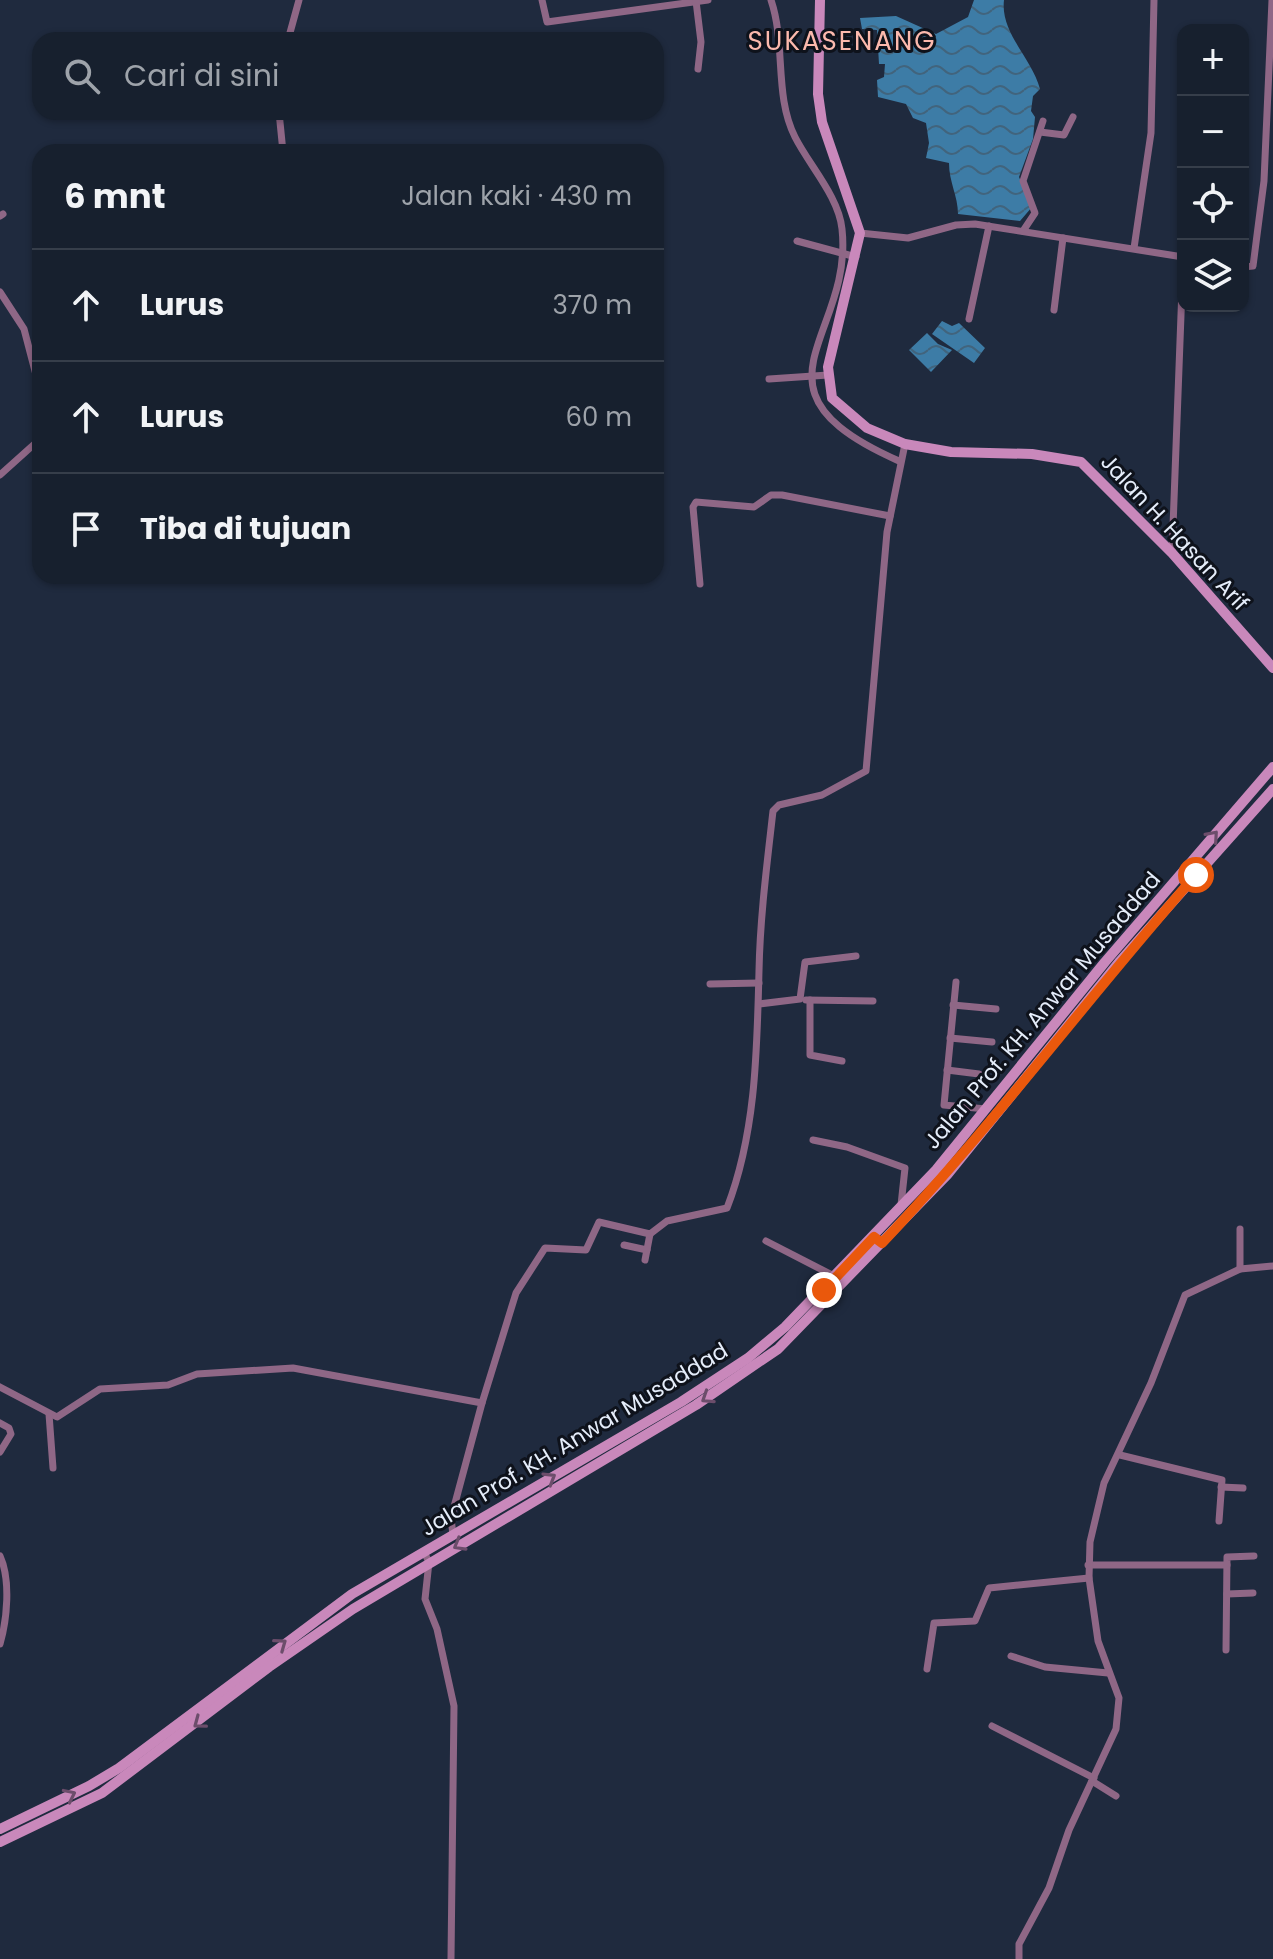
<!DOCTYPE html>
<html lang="id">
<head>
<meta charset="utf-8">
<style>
  :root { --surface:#17202e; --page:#202836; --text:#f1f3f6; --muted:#9ea3aa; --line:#363e4a }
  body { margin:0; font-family:Poppins,sans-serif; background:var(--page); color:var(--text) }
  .controls { position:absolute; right:24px; top:24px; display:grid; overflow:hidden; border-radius:16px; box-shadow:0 2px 6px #0004 }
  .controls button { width:72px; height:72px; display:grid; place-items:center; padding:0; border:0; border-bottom:2px solid var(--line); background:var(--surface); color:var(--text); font:40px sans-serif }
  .stop { position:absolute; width:24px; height:24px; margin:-18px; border:6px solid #ea580c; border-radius:50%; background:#fff }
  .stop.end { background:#ea580c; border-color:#fff; box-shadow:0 2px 8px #0008 }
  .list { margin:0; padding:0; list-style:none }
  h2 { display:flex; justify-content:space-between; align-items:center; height:104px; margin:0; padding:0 32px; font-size:34px }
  h2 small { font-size:26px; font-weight:400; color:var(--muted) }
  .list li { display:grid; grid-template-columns:52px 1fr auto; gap:24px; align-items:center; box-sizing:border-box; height:112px; padding:0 32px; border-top:2px solid var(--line) }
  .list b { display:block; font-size:30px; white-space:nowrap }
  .list em { font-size:26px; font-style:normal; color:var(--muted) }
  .icon { flex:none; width:44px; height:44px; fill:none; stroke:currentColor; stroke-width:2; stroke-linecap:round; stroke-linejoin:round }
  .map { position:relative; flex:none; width:1273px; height:1959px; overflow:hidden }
  .search { position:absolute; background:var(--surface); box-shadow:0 2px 6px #0004; left:32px; top:32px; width:632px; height:88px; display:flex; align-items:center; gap:20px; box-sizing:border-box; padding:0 28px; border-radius:24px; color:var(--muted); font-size:30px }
  .panel { position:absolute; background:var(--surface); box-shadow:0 2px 6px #0004; left:32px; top:144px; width:632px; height:440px; border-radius:24px }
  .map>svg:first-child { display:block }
</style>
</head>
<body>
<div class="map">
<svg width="1273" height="1959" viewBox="0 0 1273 1959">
  <defs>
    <pattern id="water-waves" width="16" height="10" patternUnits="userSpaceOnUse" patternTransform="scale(2)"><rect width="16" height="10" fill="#3d7ca6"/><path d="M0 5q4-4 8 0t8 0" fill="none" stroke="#41647d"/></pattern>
  </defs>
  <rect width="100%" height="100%" fill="#1f2a3e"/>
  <g fill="url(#water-waves)">
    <path d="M974,0h30c-4,33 28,58 36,89l-7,7 -2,15 4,6 -2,22 -14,38 13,30 -12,14 -62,-7c0,-18 -9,-32 -9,-51l-23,-5 3,-15 -3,-20 -13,-5 -7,-14 -28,-7 -1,-17 7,-3 1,-13h-6l-2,-34 -15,-1 -2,-11 36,-2 40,18 32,-17z"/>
    <path d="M942,321l10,5 7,-3 26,25 -11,15 -42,-29z"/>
    <path d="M927,333l11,11 14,6 -21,22 -22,-22z"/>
  </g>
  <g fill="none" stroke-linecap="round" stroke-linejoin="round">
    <g stroke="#8f6786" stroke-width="7">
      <path d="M542,0l5,22 161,-22"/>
      <path d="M771,0c15,44 3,96 24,137 14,28 44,60 47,92 12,109 -106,160 57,232"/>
      <path d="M696,1l5,41 -3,27"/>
      <path d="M288,40l11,-40"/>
      <path d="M279,112l4,40"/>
      <path d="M1040,132l24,3 9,-18"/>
      <path d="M0,216l3,-2"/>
      <path d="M1023,231l12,-18 -12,-32 20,-60"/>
      <path d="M860,233l48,5 48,-13 19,-1 208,33"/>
      <path d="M797,241l59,16"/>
      <path d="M1134,248l17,-115 3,-133"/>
      <path d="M1243,267l10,-1 11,-85 8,-181"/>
      <path d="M0,292l24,37 16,61"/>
      <path d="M1054,310l9,-72"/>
      <path d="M969,319l20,-93"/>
      <path d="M769,379l59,-4"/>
      <path d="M0,475l40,-36"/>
      <path d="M1172,553l11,-291"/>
      <path d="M700,584l-7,-77 3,-5 58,5 17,-12h11l108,21"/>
      <path d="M956,982l-12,123 42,4"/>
      <path d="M710,984l49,-1"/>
      <path d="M806,1000l67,1"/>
      <path d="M810,1000v55l32,6"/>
      <path d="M759,1004l41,-5 5,-37 51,-6"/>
      <path d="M953,1005l43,4"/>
      <path d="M950,1038l42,4"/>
      <path d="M947,1070l32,4"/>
      <path d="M813,1140l34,7 58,21 -4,37"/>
      <path d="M1240,1229v40"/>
      <path d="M766,1241l70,36"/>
      <path d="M624,1245l23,5"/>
      <path d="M645,1260l5,-26"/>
      <path d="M0,1387l57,30 43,-28 68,-4 29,-11 96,-6 189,35 34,-110 29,-45 41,2 13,-28 51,12 17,-13 60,-13c29,-75 30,-158 32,-237 1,-53 8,-107 14,-160l6,-6 43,-10 44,-24 21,-239 18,-88"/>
      <path d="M49,1414l4,54"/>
      <path d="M0,1423l9,5 2,6 -11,18"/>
      <path d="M1120,1455l102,25 -3,41"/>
      <path d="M1221,1487l22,1"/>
      <path d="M453,1535l-2,-17 31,-115"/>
      <path d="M424,1552l5,10 -4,37 12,30 17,77 -3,253"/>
      <path d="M0,1556c11,24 7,64 0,88"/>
      <path d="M1088,1565h139"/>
      <path d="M1227,1594l26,-1"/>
      <path d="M1226,1650l1,-93 27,-1"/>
      <path d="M1011,1656l34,11 63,6"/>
      <path d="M927,1669l7,-46 41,-2 14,-33 100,-10"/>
      <path d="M992,1726l102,52"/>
      <path d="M1092,1781l24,15"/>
      <path d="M1019,1959v-15l30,-56 20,-58 47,-101 3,-31 -21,-57 -9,-63 1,-36 14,-59 47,-100 34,-88 55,-26 33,-3"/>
    </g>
    <g stroke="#c988bb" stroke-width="10">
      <path d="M820,0l-2,94 4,28 38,111 -32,134 4,31 35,30 38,16 46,8 81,2 49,8 91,91 101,115"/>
      <path d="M0,1829l89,-43 30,-18 233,-174 329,-192 67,-44 37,-31 151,-157 169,-208 168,-195"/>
      <path d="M0,1842l102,-49 167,-126 84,-58 343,-204 82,-56 169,-174 173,-214 153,-172"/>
    </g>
  </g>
  <defs><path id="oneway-chevron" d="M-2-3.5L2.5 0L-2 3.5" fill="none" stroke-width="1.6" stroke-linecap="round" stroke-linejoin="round" transform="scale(2)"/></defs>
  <g stroke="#6c4d6b">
    <use href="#oneway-chevron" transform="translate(1213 836) rotate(-49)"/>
    <use href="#oneway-chevron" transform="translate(707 1398) rotate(147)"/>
    <use href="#oneway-chevron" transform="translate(550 1478) rotate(-31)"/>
    <use href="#oneway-chevron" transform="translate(459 1545) rotate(150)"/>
    <use href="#oneway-chevron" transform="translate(281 1644) rotate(-36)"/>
    <use href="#oneway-chevron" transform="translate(199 1723) rotate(143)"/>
    <use href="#oneway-chevron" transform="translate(70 1795) rotate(-26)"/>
  </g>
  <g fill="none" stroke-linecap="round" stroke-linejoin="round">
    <path stroke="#ea580c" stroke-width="10" d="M824,1290l50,-53 8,6c111,-117 207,-247 314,-368"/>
  </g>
  <g text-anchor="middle" stroke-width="6" stroke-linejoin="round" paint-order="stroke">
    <g font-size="22" fill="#e5edfa" stroke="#0e121b">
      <text transform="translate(1175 532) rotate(47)" y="8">Jalan H. Hasan Arif</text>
      <text transform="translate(1042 1010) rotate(-50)" y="8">Jalan Prof. KH. Anwar Musaddad</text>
      <text transform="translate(574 1439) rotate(-31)" y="8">Jalan Prof. KH. Anwar Musaddad</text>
    </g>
    <g font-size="26" letter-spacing="2" fill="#fcb9ad" stroke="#0e121b">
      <text x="842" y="50">SUKASENANG</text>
    </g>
  </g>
</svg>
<div class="controls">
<button>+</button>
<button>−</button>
<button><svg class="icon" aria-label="locate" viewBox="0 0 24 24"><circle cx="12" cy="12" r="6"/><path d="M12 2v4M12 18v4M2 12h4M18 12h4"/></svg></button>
<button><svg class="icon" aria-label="layers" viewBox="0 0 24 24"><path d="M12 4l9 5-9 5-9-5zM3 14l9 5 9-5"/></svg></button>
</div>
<div class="stop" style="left:1196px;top:875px"></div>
<div class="stop end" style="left:824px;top:1290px"></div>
<div class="search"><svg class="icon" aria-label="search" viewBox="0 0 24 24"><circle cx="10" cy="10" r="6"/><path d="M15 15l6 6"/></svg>Cari di sini</div>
<section class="panel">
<h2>6 mnt<small>Jalan kaki · 430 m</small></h2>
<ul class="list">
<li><svg class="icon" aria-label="ahead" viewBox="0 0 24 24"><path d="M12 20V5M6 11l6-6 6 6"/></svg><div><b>Lurus</b></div><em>370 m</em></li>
<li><svg class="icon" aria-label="ahead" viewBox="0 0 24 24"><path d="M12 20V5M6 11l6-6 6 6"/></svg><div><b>Lurus</b></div><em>60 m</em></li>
<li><svg class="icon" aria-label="arrive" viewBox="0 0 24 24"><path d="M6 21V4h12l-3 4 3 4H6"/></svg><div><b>Tiba di tujuan</b></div></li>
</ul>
</section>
</div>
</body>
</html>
